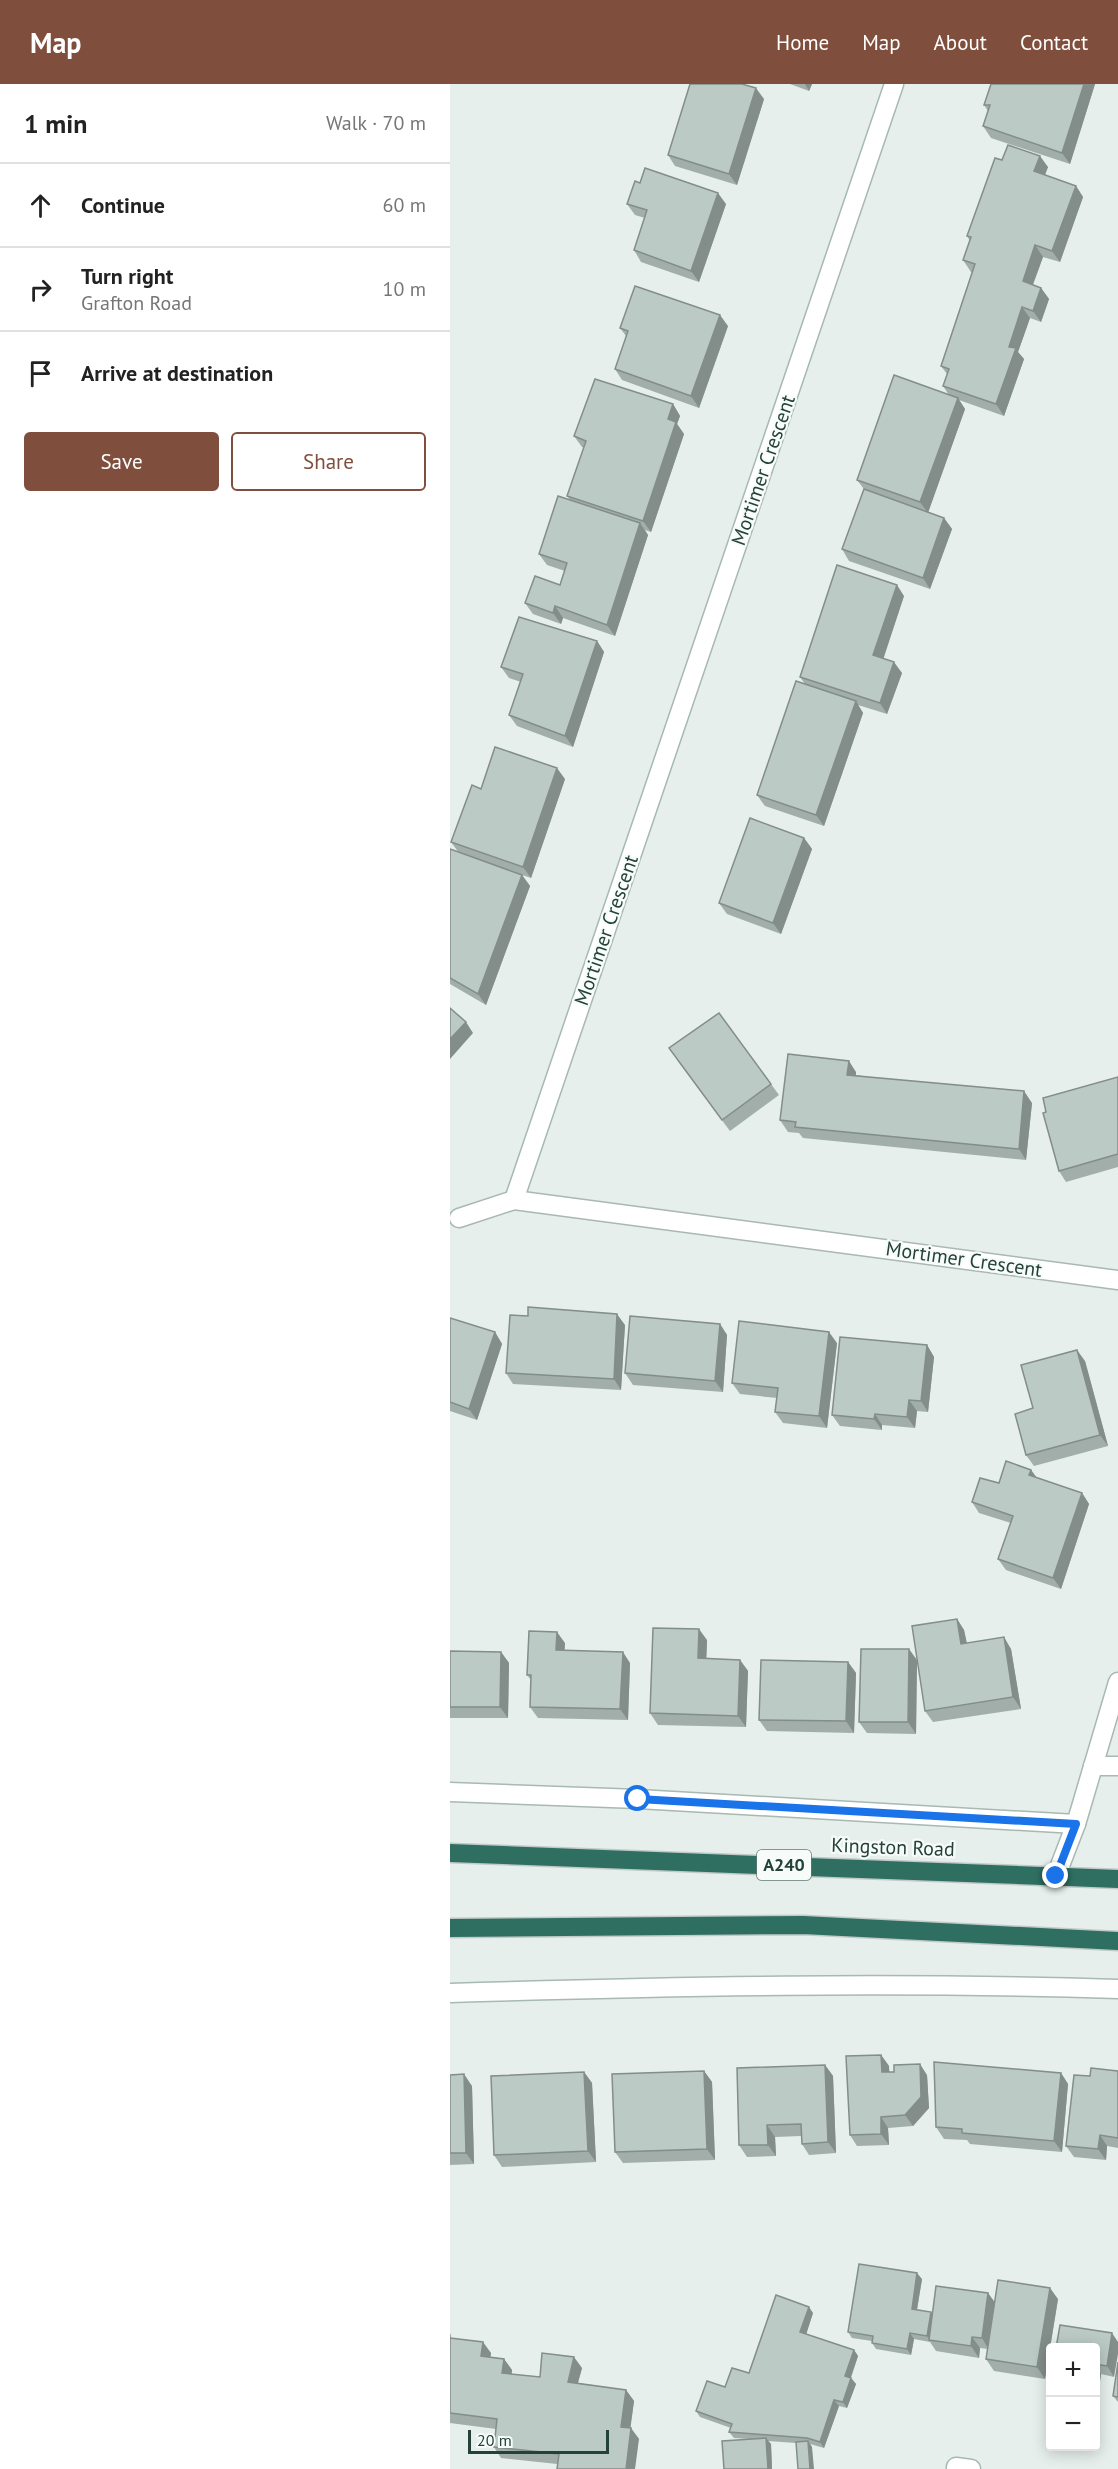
<!DOCTYPE html>
<html lang="en">
<head>
<meta charset="utf-8">
<style>
  :root { --surface:#fff; --page:#f2f2f2; --text:#222; --muted:#767676; --line:#e0e0e0; --accent:#804e3d }
  body { margin:0; font-family:"PT Sans",sans-serif; background:var(--page); color:var(--text) }
  .controls { position:absolute; right:18px; bottom:18px; display:grid; overflow:hidden; border-radius:6px; box-shadow:0 3px 15px #0003 }
  .controls button { width:54px; height:54px; display:grid; place-items:center; padding:0; border:0; border-bottom:2px solid var(--line); background:var(--surface); color:var(--text); font:30px sans-serif }
  .scale { position:absolute; left:18px; bottom:15px; width:141px; box-sizing:border-box; padding-left:6px; border:3px solid #24423a; border-top:0; font-size:16px; line-height:21px; white-space:nowrap; color:#24423a; -webkit-text-stroke:4px #f7fbf9; paint-order:stroke }
  .stop { position:absolute; width:18px; height:18px; margin:-14px; border:4px solid #1a73e8; border-radius:50%; background:#fff }
  .stop.end { background:#1a73e8; border-color:#fff; box-shadow:0 2px 6px #0008 }
  .list { margin:0; padding:0; list-style:none }
  h2 { display:flex; justify-content:space-between; align-items:center; height:78px; margin:0; padding:0 24px; font-size:26px }
  h2 small { font-size:20px; font-weight:400; color:var(--muted) }
  .list li { display:grid; grid-template-columns:39px 1fr auto; gap:18px; align-items:center; box-sizing:border-box; height:84px; padding:0 24px; border-top:2px solid var(--line) }
  .list b { display:block; font-size:22px; white-space:nowrap }
  .list p { margin:0; font-size:20px; white-space:nowrap; color:var(--muted) }
  .list em { font-size:20px; font-style:normal; color:var(--muted) }
  .actions { display:flex; gap:12px; padding:18px 24px }
  .actions a { flex:1; padding:14px 0; border:2px solid var(--accent); border-radius:6px; text-align:center; font-size:21px; color:var(--accent) }
  .actions .main { background:var(--accent); color:#fff }
  .icon { flex:none; width:33px; height:33px; fill:none; stroke:currentColor; stroke-width:2; stroke-linecap:round; stroke-linejoin:round }
  .map { position:relative; flex:none; width:668px; height:2385px; overflow:hidden }
  header { display:flex; align-items:center; gap:36px; box-sizing:border-box; height:84px; padding:0 30px; background:var(--accent); color:#fff }
  header strong { font-size:28px }
  nav { display:flex; gap:33px; margin-inline-start:auto; font-size:21px }
  main { display:flex }
  aside { flex:1; background:var(--surface) }
  .map>svg:first-child { display:block }
</style>
</head>
<body>
<header>
<strong>Map</strong>
<nav><a>Home</a><a>Map</a><a>About</a><a>Contact</a></nav>
</header>
<main>
<aside>
<h2>1 min<small>Walk · 70 m</small></h2>
<ul class="list">
<li><svg class="icon" aria-label="ahead" viewBox="0 0 24 24"><path d="M12 20V5M6 11l6-6 6 6"/></svg><div><b>Continue</b></div><em>60 m</em></li>
<li><svg class="icon" aria-label="right" viewBox="0 0 24 24"><path d="M7 20v-9h11M14 6l5 5-5 5"/></svg><div><b>Turn right</b><p>Grafton Road</p></div><em>10 m</em></li>
<li><svg class="icon" aria-label="arrive" viewBox="0 0 24 24"><path d="M6 21V4h12l-3 4 3 4H6"/></svg><div><b>Arrive at destination</b></div></li>
</ul>
<div class="actions"><a class="main">Save</a><a>Share</a></div>
</aside>
<div class="map">
<svg width="668" height="2385" viewBox="0 0 668 2385">
  <rect width="100%" height="100%" fill="#e6efeb"/>
  <g fill="none" stroke-linecap="round" stroke-linejoin="round">
    <defs>
      <g id="minor">
        <path d="M444,0l-380,1116 604,80"/>
        <path d="M9,1134l55,-18"/>
        <path d="M643,1682h25"/>
        <path d="M0,1708l188,7 438,25"/>
        <path d="M606,1792l20,-52 42,-142"/>
        <path d="M0,1909c223,-7 445,-11 668,-4"/>
        <path d="M506,2383l15,2"/>
      </g>
      <g id="highway">
        <path d="M0,1769l668,26"/>
        <path d="M0,1844l353,-3 315,16"/>
      </g>
    </defs>
    <use href="#minor" stroke="#a8b8b2" stroke-width="21"/>
    <use href="#highway" stroke="#c2cac8" stroke-width="21"/>
    <use href="#minor" stroke="#fff" stroke-width="18"/>
    <use href="#highway" stroke="#2f6f62" stroke-width="18"/>
  </g>
  <g fill="#a1aea9">
    <path d="M340,0h22l-3,7z"/>
    <path d="M645,0l-25,80 -79,-26 -8,-12 5,-15 -4,-6z"/>
    <path d="M314,15l-27,86 -62,-19 -7,-11z"/>
    <path d="M552,76l46,7 -3,8 31,11 7,11 -23,65 -17,-5 -10,28 8,3 8,11 -8,23 -11,-4 -12,34 6,7 -20,57 -45,-16 6,9 -37,103 16,6 8,11 -22,60 -81,-28 -7,-12 22,-60 -7,-9 92,-85 -6,-9 4,-12 -6,-8 31,-94h-1l-8,-12 7,-19 -3,-5z"/>
    <path d="M190,99l86,21 -27,78 -58,-20 -7,-12 11,-32 -10,-3 -8,-11z"/>
    <path d="M278,242l-29,82 -77,-28 -7,-11 11,-33 -6,-8z"/>
    <path d="M223,320l7,12 -3,8 7,10 -33,98 -6,-2 3,5 -33,101 -52,-18 -2,6 -28,-10 -8,-11 35,-18 5,-14 -18,-6 -8,-11 31,-54 -3,-4 17,-48 -2,-1 -8,-11z"/>
    <path d="M454,512l-21,62 19,15 -15,41 -29,-9 5,8 -39,113 -59,-20 -8,-11 48,-111 -5,-7z"/>
    <path d="M147,557l7,11 -31,95 -56,-21 -8,-11 12,-33 -12,-4 -8,-11z"/>
    <path d="M115,695l-34,99 -9,-3 8,11 -44,119 -36,-21v-135l9,4 -8,-11z"/>
    <path d="M354,754l8,11 -31,85 -54,-20 -8,-11z"/>
    <path d="M269,929l60,82 -49,36 -53,-71z"/>
    <path d="M406,988v3l176,28 -6,57 -223,-22 -4,-5 -11,-1 -8,-12z"/>
    <path d="M668,993v90l-52,15 -7,-11 -13,-59z"/>
    <path d="M0,1234l45,14 7,12 -25,76 -27,-9z"/>
    <path d="M270,1240l7,11 -4,57 -90,-7 -8,-12z"/>
    <path d="M175,1241l-4,65 -108,-6 -7,-11z"/>
    <path d="M387,1259l-10,85 -44,-5 -8,-11 2,-14 -37,-4 -8,-11z"/>
    <path d="M477,1261l7,12 -6,55 -11,-1 -2,17 -33,-3v5l-42,-4 -8,-11z"/>
    <path d="M635,1277l23,85 -74,20 -8,-11 7,-47z"/>
    <path d="M581,1386l6,8 45,15 7,11 -28,85 -55,-19 -8,-11 13,-36 -32,-10 -7,-11 27,-19z"/>
    <path d="M507,1535l7,11 3,13 44,6 10,60 -88,13 -8,-11z"/>
    <path d="M257,1556l-1,19 34,1 8,11 -2,56 -88,-2 -8,-12z"/>
    <path d="M115,1559l-1,8 66,12 -2,57 -90,-2 -8,-11 1,-27 -4,-5z"/>
    <path d="M0,1567l51,1 8,11 -1,55h-58z"/>
    <path d="M467,1576l-1,74 -49,-1 -8,-11z"/>
    <path d="M398,1578l8,11 -2,60 -87,-2 -8,-11z"/>
    <path d="M431,1971l8,11v6l38,3 2,33 -16,18 -25,2 1,17 -32,1 -7,-11z"/>
    <path d="M375,1981l8,11 3,77 -27,2 -7,-11 -1,-8 -26,1 1,19 -29,1 -8,-12z"/>
    <path d="M254,1987l8,11 3,78 -92,3 -8,-11z"/>
    <path d="M668,1987v77l-11,-2 -1,14 -32,-3 -8,-11 24,-70z"/>
    <path d="M134,1988l8,11 4,79 -94,5 -8,-12z"/>
    <path d="M611,1989l7,11 -6,68 -92,-8 -3,-4 -23,-1 -8,-12z"/>
    <path d="M0,1991l22,11 2,78 -24,1z"/>
    <path d="M472,2195l-5,31 15,4 56,-21 7,10 63,-4 -13,80 -51,-8 -8,-12 2,-10 -8,-1 -1,10 -43,-7 -6,-9 -16,-3 -3,16 -35,-6 -4,-6v-2l-20,-3 -4,-6z"/>
    <path d="M363,2229l-7,21 48,16 4,6 -7,22 5,6 -9,24 -8,-2 -15,42 -14,-4 2,3 -16,-4 -28,-2 3,3 1,25h-48l26,-30 -16,-1 -5,-6 2,-4 -31,-11 -4,-6 29,-24 24,-14z"/>
    <path d="M0,2249l1,2v3l40,15 -1,4 14,2 8,11v4l28,3 42,-9 -4,15 48,7 8,11 -4,27 9,11 -82,25 -56,-6 -7,-11 2,-18 -46,-6z"/>
    <path d="M662,2249l2,44 -13,-3 -2,14 -4,-1v-39z"/>
    <path d="M668,2278v40l-5,-6z"/>
  </g>
  <g fill="#838d89">
    <path d="M355,0h7l-3,7z"/>
    <path d="M634,0h11l-25,80 -8,-11z"/>
    <path d="M306,4l8,11 -27,86 -8,-11z"/>
    <path d="M590,72l8,11 -6,15 -8,-11z"/>
    <path d="M626,102l7,11 -23,65 -8,-11z"/>
    <path d="M268,109l8,11 -27,78 -8,-11z"/>
    <path d="M585,161l8,12 -13,35 -7,-11z"/>
    <path d="M591,204l8,11 -8,23 -8,-11z"/>
    <path d="M572,223l8,11 -12,34 6,7 -20,57 -8,-12 13,-57z"/>
    <path d="M270,231l8,11 -29,82 -8,-12z"/>
    <path d="M508,314l7,11 -37,104 -8,-11z"/>
    <path d="M223,320l7,12 -3,8 7,10 -33,98 -8,-11 25,-102z"/>
    <path d="M494,434l8,11 -22,60 -7,-11z"/>
    <path d="M190,439l8,12 -33,101 -8,-11z"/>
    <path d="M447,501l7,11 -23,70 -8,-11z"/>
    <path d="M105,522l8,12 -2,6 -8,-11z"/>
    <path d="M147,557l7,11 -31,95 -8,-11z"/>
    <path d="M444,578l8,11 -15,41 -7,-11z"/>
    <path d="M406,617l7,12 -39,113 -8,-11z"/>
    <path d="M107,684l8,11 -34,99 -8,-11z"/>
    <path d="M354,754l8,11 -31,85 -8,-11z"/>
    <path d="M72,791l8,11 -44,119 -8,-11z"/>
    <path d="M16,938l7,11 -23,26v-20z"/>
    <path d="M399,977l7,11 -1,14 -8,-11z"/>
    <path d="M574,1007l8,12 -6,57 -7,-11z"/>
    <path d="M167,1230l8,11 -4,65 -7,-11z"/>
    <path d="M270,1240l7,11 -4,57 -8,-11z"/>
    <path d="M45,1248l7,12 -25,76 -8,-11z"/>
    <path d="M379,1248l8,11 -10,85 -8,-12z"/>
    <path d="M477,1261l7,12 -6,55 -7,-11z"/>
    <path d="M627,1266l8,11 23,85 -8,-11z"/>
    <path d="M459,1316l8,11 -2,17 -8,-11z"/>
    <path d="M425,1330l7,11v5l-8,-11z"/>
    <path d="M581,1386l8,11 -10,-6z"/>
    <path d="M632,1409l7,11 -28,85 -8,-11z"/>
    <path d="M507,1535l7,11 5,25 -8,-11z"/>
    <path d="M249,1545l8,11 -1,30 -8,-12z"/>
    <path d="M107,1548l8,11 -1,19 -8,-12z"/>
    <path d="M554,1553l7,12 10,60 -8,-12z"/>
    <path d="M459,1565l8,11 -1,74 -8,-12z"/>
    <path d="M51,1568l8,11 -1,55 -8,-11z"/>
    <path d="M173,1568l7,11 -2,57 -8,-11z"/>
    <path d="M290,1576l8,11 -2,56 -8,-11z"/>
    <path d="M398,1578l8,11 -2,60 -8,-12z"/>
    <path d="M431,1971l8,11 1,18 -8,-12z"/>
    <path d="M470,1980l7,11 2,33 -16,18 -8,-11z"/>
    <path d="M375,1981l8,11 3,77 -8,-11z"/>
    <path d="M254,1987l8,11 3,78 -8,-11z"/>
    <path d="M134,1988l8,11 4,79 -8,-11z"/>
    <path d="M611,1989l7,11 -6,68 -8,-11z"/>
    <path d="M14,1990l8,12 2,78 -8,-11z"/>
    <path d="M431,2033l7,11 1,17 -8,-11z"/>
    <path d="M317,2041l8,12 1,19 -8,-11z"/>
    <path d="M650,2051l7,11 -1,14 -8,-11z"/>
    <path d="M467,2189l5,6 -6,36 -4,-6z"/>
    <path d="M600,2204l8,11 -13,80 -8,-12z"/>
    <path d="M538,2209l8,11 -7,46 -7,-12z"/>
    <path d="M359,2223l4,6 -8,25 -5,-6z"/>
    <path d="M481,2228l4,7 -5,21 -3,-4z"/>
    <path d="M460,2249l4,6 -3,16 -4,-6z"/>
    <path d="M662,2249l6,9v12l-4,23 -7,-11z"/>
    <path d="M522,2253l8,11 -1,10 -8,-12z"/>
    <path d="M33,2258l8,11 -2,14 -8,-11z"/>
    <path d="M404,2266l4,6 -9,26 -4,-6z"/>
    <path d="M124,2273l8,11 -7,25 -7,-11z"/>
    <path d="M54,2275l8,11 -2,14 -8,-11z"/>
    <path d="M645,2283l6,7 -2,14 -4,-4z"/>
    <path d="M401,2294l5,6 -9,24 -4,-6z"/>
    <path d="M176,2306l8,11 -5,38 -8,-12z"/>
    <path d="M384,2316l5,6 -15,42 -4,-6z"/>
    <path d="M181,2344l8,11 -4,30h-9z"/>
    <path d="M316,2354l5,6 1,25h-4z"/>
    <path d="M358,2357l4,6 2,22h-4z"/>
  </g>
  <g fill="#bbcac4" stroke="#838d89" stroke-width="1.5">
    <path d="M240,0h52l14,4 -27,86 -61,-19z"/>
    <path d="M541,0h93l-22,69 -79,-27 7,-21h-6z"/>
    <path d="M558,61l32,11 -6,15 42,15 -24,65 -17,-6 -12,36 18,7 -8,23 -11,-4 -13,40 7,1 -20,56 -53,-18 6,-17 -8,-3 34,-102 -12,-4 8,-23 -4,-1 28,-78 7,2z"/>
    <path d="M195,84l73,25 -27,78 -57,-21 13,-40 -20,-6 8,-23 5,2z"/>
    <path d="M185,202l85,29 -29,81 -76,-27 13,-38 -8,-3z"/>
    <path d="M444,291l64,23 -38,104 -63,-22z"/>
    <path d="M145,295l78,25 -5,15 8,3 -33,99 -76,-25 19,-55 -12,-5z"/>
    <path d="M414,405l80,29 -21,60 -81,-29z"/>
    <path d="M108,412l82,27 -33,102 -52,-19 -2,7 -28,-10 10,-27 25,9 7,-22 -28,-9z"/>
    <path d="M387,481l60,20 -24,70 21,7 -14,41 -80,-26z"/>
    <path d="M69,533l78,24 -32,95 -56,-21 14,-41 -22,-7z"/>
    <path d="M346,597l60,20 -40,114 -59,-20z"/>
    <path d="M45,663l62,21 -34,99 -72,-25 21,-57 9,4z"/>
    <path d="M300,734l54,20 -31,85 -54,-20z"/>
    <path d="M0,765l72,26 -44,119 -28,-16z"/>
    <path d="M0,924l16,14 -16,17z"/>
    <path d="M269,929l52,71 -49,36 -53,-72z"/>
    <path d="M338,970l61,7 -2,14 177,16 -5,58 -224,-22 1,-5 -16,-2z"/>
    <path d="M668,993v77l-59,17 -16,-58 3,-1 -3,-14z"/>
    <path d="M78,1223l89,7 -3,65 -108,-6 4,-58 18,1z"/>
    <path d="M180,1232l90,8 -5,57 -90,-8z"/>
    <path d="M0,1234l45,14 -26,77 -19,-7z"/>
    <path d="M289,1237l90,11 -10,84 -44,-4 3,-24 -46,-5z"/>
    <path d="M390,1253l87,8 -6,56 -12,-1 -2,17 -32,-3 -1,5 -42,-4z"/>
    <path d="M627,1266l23,85 -74,20 -11,-41 18,-6 -12,-43z"/>
    <path d="M556,1377l25,9 -2,5 53,18 -29,85 -55,-19 15,-43 -41,-14 8,-24 19,5z"/>
    <path d="M507,1535l4,25 43,-7 9,60 -88,14 -13,-85z"/>
    <path d="M203,1544l46,1 -1,29 42,2 -2,56 -88,-3z"/>
    <path d="M79,1547l28,1 -1,18 67,2 -3,57 -90,-2 1,-32h-4z"/>
    <path d="M411,1565h48l-1,73h-49z"/>
    <path d="M0,1567l51,1 -1,55h-50z"/>
    <path d="M311,1576l87,2 -2,59 -87,-1z"/>
    <path d="M431,1971l1,17h12v-7l26,-1 1,33 -16,18 -24,2v17l-31,1 -4,-79z"/>
    <path d="M484,1978l127,11 -7,68 -92,-8v-4l-26,-2z"/>
    <path d="M375,1981l3,77 -26,2 -1,-20 -34,1 1,20h-29l-2,-77z"/>
    <path d="M641,1984l27,3v67l-18,-3 -2,14 -32,-3 8,-71 16,1z"/>
    <path d="M254,1987l3,78 -92,3 -3,-78z"/>
    <path d="M134,1988l4,79 -94,4 -3,-79z"/>
    <path d="M14,1990l2,79h-16v-78z"/>
    <path d="M409,2180l58,9 -5,36 19,3 -4,24 -17,-3 -3,16 -35,-6 1,-7 -25,-4z"/>
    <path d="M548,2196l52,8 -13,79 -51,-8z"/>
    <path d="M486,2202l52,7 -6,45 -10,-1 -1,9 -42,-6z"/>
    <path d="M326,2211l33,12 -9,25 54,18 -9,26 6,2 -8,24 -9,-2 -14,42 -13,-4 -78,-6 3,-8 -36,-13 11,-30 18,6 7,-19 17,5z"/>
    <path d="M610,2241l52,8 -5,33 -12,-2v-16h-39z"/>
    <path d="M0,2254l33,4 -2,14 23,3 -2,14 38,4 2,-24 32,4 -6,25 58,8 -5,37 10,1 -5,41h-69l2,-15 -65,-7 3,-28 -47,-6z"/>
    <path d="M668,2278v35l-5,-1z"/>
    <path d="M316,2354l2,31h-44l-2,-28z"/>
    <path d="M358,2357l2,28h-12l-2,-27z"/>
  </g>
  <g fill="none" stroke-linecap="round" stroke-linejoin="round">
    <path stroke="#1a73e8" stroke-width="8" d="M188,1715l438,25 -20,52"/>
  </g>
  <g text-anchor="middle" stroke-width="4.5" stroke-linejoin="round" paint-order="stroke">
    <rect fill="#f7fbf9" stroke="#637a73" stroke-width="1.5" x="307" y="1766" width="54" height="30" rx="4.5"/>
    <g font-size="18" font-weight="bold" fill="#24423a">
      <text x="334" y="1787">A240</text>
    </g>
    <g font-size="20" fill="#24423a" stroke="#f7fbf9">
      <text transform="translate(313 386) rotate(-71)" y="7">Mortimer Crescent</text>
      <text transform="translate(156 846) rotate(-71)" y="7">Mortimer Crescent</text>
      <text transform="translate(514 1175) rotate(8)" y="7">Mortimer Crescent</text>
      <text transform="translate(443 1763) rotate(2)" y="7">Kingston Road</text>
    </g>
  </g>
</svg>
<div class="controls">
<button>+</button>
<button>−</button>
</div>
<div class="scale">20 m</div>
<div class="stop" style="left:188px;top:1715px"></div>
<div class="stop end" style="left:606px;top:1792px"></div>
</div>
</main>
</body>
</html>
